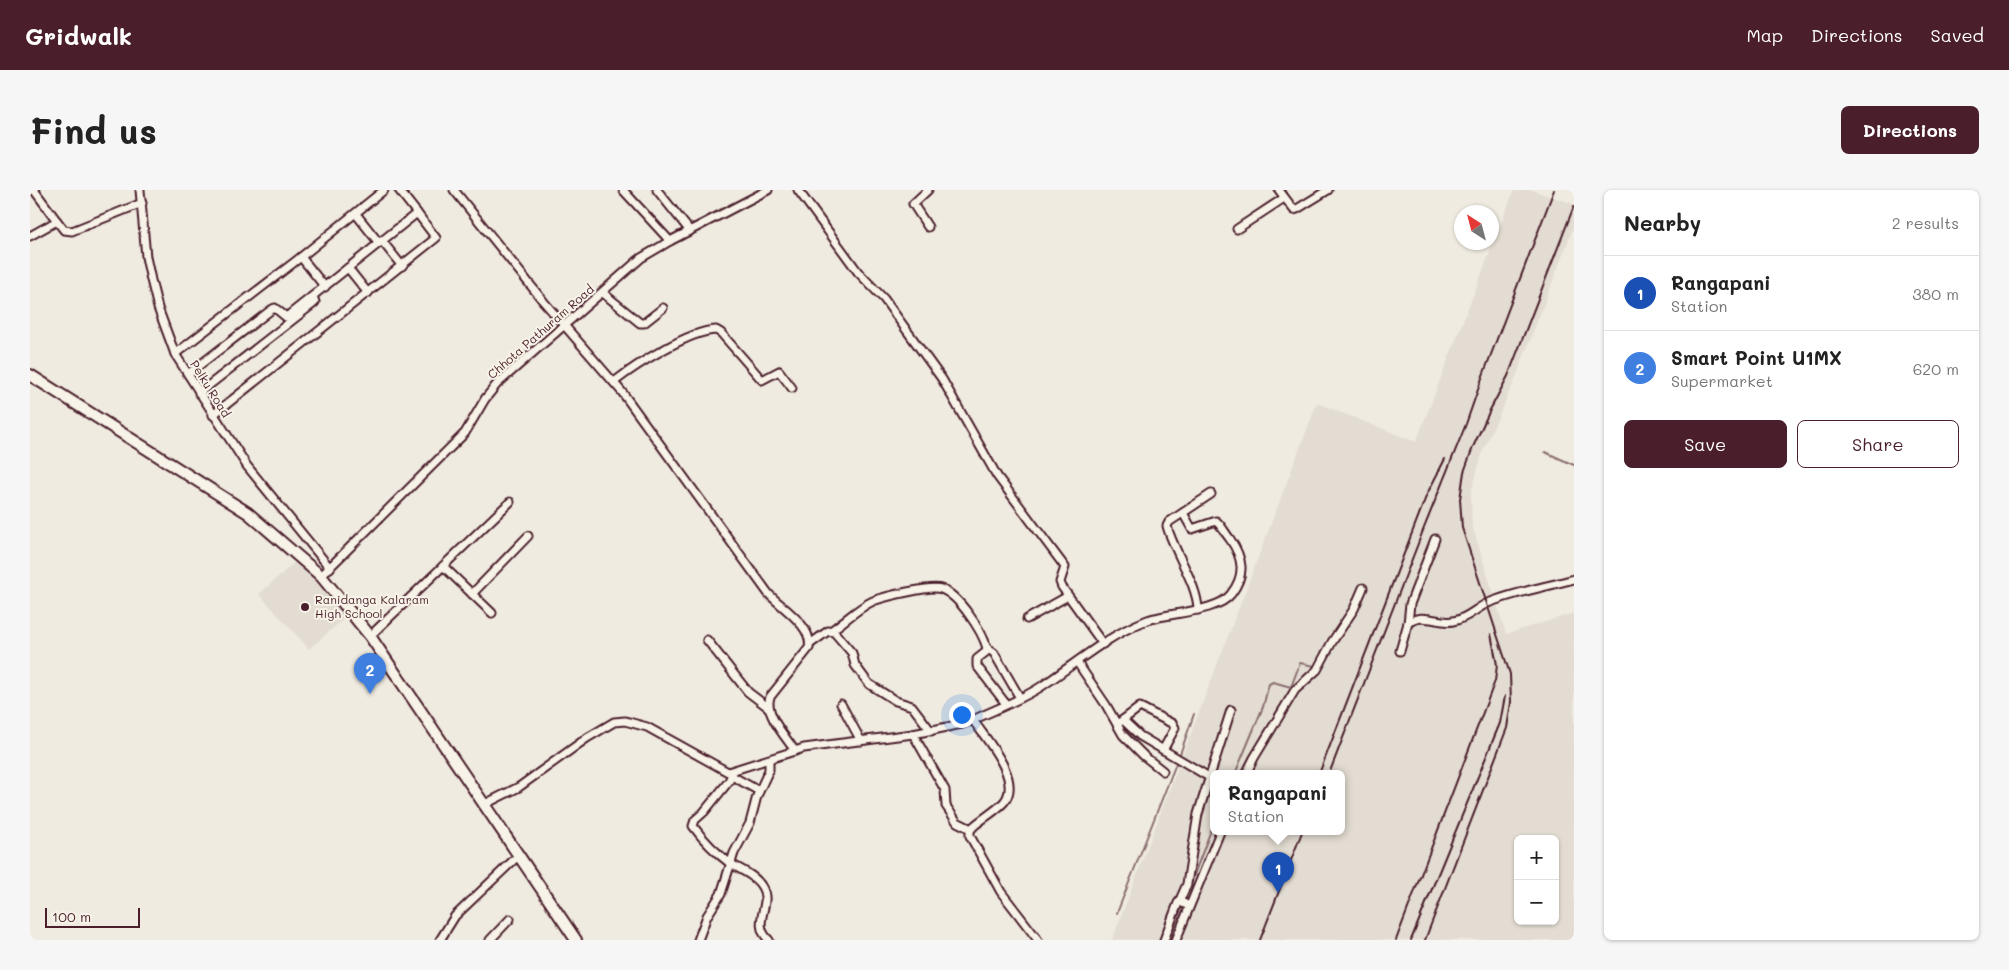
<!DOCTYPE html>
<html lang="en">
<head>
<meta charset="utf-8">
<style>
  :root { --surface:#fff; --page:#f6f6f6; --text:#222; --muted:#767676; --line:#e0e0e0; --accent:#4a1f2b }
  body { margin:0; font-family:Mali,sans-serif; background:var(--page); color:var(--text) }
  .controls { position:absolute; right:15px; bottom:15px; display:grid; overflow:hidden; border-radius:8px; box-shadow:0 1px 4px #0004 }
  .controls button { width:45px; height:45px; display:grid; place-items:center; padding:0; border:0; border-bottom:1px solid var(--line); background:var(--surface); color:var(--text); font:25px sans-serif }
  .compass { position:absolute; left:1424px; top:15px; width:45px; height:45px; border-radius:50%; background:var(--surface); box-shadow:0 1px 4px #0004; rotate:324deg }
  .scale { position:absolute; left:15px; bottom:12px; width:95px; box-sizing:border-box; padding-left:5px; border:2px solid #4a1f2b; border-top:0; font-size:14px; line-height:18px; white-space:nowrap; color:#4a1f2b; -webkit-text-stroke:4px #f7f3e8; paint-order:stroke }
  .you { position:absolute; left:931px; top:524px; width:18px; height:18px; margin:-12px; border:4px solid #fff; border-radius:50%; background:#1a73e8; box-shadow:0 0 0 8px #1a73e833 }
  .badge { display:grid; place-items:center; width:32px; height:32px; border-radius:50%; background:var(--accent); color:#fff; font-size:16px; font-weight:700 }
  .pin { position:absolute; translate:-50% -41px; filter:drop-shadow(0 1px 2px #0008) }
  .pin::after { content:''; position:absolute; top:26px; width:18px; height:15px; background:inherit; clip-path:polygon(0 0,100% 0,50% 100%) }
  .popup { position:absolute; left:1180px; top:580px; width:135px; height:65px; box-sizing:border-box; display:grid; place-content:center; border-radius:8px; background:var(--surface); filter:drop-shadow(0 1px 4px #0005); font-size:16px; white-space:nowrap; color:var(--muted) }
  .popup b { font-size:19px; color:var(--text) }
  .popup::after { content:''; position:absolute; left:50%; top:100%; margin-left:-10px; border:10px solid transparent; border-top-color:var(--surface) }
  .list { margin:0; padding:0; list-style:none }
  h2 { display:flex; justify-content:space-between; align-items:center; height:65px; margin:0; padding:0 20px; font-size:21px }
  h2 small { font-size:16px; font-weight:400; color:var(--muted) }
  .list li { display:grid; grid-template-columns:32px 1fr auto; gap:15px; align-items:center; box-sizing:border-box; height:75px; padding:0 20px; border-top:1px solid var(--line) }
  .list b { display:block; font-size:19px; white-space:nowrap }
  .list p { margin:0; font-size:16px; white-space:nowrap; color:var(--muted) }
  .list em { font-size:16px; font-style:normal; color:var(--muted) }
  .actions { display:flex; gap:10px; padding:15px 20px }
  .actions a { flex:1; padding:11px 0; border:1px solid var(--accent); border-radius:8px; text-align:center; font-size:18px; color:var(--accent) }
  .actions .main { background:var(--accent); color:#fff }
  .map { position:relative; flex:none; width:1544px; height:750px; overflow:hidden; border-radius:8px }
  header { display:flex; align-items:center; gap:30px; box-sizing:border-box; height:70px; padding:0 25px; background:var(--accent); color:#fff }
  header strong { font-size:24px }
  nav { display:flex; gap:28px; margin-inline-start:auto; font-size:18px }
  .intro { display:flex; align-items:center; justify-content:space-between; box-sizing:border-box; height:120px; padding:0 30px }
  h1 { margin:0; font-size:35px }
  .button { padding:12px 22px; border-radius:8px; background:var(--accent); color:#fff; font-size:18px; font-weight:700 }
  main { display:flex; gap:30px; padding:0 30px }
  aside { flex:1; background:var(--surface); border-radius:8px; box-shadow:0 1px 4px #0004 }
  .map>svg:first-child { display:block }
</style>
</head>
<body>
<header>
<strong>Gridwalk</strong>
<nav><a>Map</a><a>Directions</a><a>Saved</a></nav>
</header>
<div class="intro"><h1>Find us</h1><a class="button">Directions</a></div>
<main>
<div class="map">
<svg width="1544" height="750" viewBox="0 0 1544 750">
  <rect width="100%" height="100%" fill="#f0ebe0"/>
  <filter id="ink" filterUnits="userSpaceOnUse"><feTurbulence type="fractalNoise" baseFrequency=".02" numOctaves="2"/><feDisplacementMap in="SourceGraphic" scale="10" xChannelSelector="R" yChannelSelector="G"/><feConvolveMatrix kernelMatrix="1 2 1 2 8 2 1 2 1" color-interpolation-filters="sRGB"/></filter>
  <g filter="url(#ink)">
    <g fill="#e3dcd2" fill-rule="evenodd">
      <path d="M1484,0h18l42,14v22l-60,156 -31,69 -12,42 1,32 34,109 68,-21v327h-462l205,-537 99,39zM1184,584h128v58h-128zM1488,649h37v82h-37z"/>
      <path d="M267,370l50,56 -38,33 -50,-55z"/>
    </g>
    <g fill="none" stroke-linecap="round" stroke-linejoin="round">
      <g stroke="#8b6f72" stroke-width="2">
        <path d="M1515,262l29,13"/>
        <path d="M1149,567l15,-43"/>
        <path d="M1205,584l28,-67 6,-23 4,-2 18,5 9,-24 14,3"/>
        <path d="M1087,723l60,-152"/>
        <path d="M1139,750c16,-39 29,-78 45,-117"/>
      </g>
      <defs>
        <g id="minor">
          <path d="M4,0l23,31"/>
          <path d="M110,0l6,67 5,23 7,28 17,46 72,112 83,102"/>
          <path d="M369,0l18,23"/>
          <path d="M424,0l90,112 78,90 146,201c11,13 46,33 41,55l-39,49c-6,17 16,40 25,54"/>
          <path d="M593,0l47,51"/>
          <path d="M627,0l33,41"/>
          <path d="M768,0l60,82 26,27 58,80 55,97 65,87 3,4 -5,15 2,5 41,57"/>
          <path d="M1249,0l15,20 3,-1 31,-19"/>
          <path d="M326,24l23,29"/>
          <path d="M898,37l-15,-23 15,-14"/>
          <path d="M1207,39l47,-31"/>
          <path d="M0,46l27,-15 7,9 8,1 70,-28"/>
          <path d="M352,51l20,25"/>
          <path d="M271,67l24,30"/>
          <path d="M318,78l20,25"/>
          <path d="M573,103l37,30h4l19,-15"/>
          <path d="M145,164l126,-97 83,-67"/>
          <path d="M158,184l83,-64 4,-2 11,9 4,-3 127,-101 19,25 -223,177"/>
          <path d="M584,192c22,-17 74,-51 102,-52l5,3 41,47 17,-9 13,17"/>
          <path d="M169,203l114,-89 2,-2 -2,-6"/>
          <path d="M413,376l49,47"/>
          <path d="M291,386l144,-143 20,-34 12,-15 144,-126 29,-17 98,-51"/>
          <path d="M442,404l56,-58"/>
          <path d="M1168,420c0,-25 -25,-60 -31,-84l2,-4 42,-28"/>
          <path d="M997,429l41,-23"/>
          <path d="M1378,433c15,-11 30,1 45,-2 14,-2 23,-13 35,-18 27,-11 58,-16 86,-24"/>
          <path d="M802,440c13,-9 26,-22 41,-29 10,-4 59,-16 68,-12 18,6 41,42 46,59l-1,4 -9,7v7l29,38"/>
          <path d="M340,446l140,-134"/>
          <path d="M677,450l41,52 21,16"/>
          <path d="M780,454l18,-13 6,1 18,21 3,12 14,19 27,17 16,5 19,25"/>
          <path d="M957,458l7,5 26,45"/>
          <path d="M1370,461l8,-28 2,-19 25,-65"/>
          <path d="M1047,472l29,43 17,30 21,21 19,15"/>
          <path d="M811,514l20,37"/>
          <path d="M1093,530l17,16 69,41"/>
          <path d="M1090,532l20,-15 33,17 2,4 -12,22"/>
          <path d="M883,544l32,56 1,16 11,16 14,7"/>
          <path d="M703,582l-4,9 -25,31 -9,8 -2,6c11,15 23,27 38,38 10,6 25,12 31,23 11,18 -12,36 7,53"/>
          <path d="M1216,584l8,-16 41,-68 22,-20 15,-28 22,-33 9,-21"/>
          <path d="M702,586l27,15"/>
          <path d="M453,615l36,-18 68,-49 27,-16 11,-1 22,6 81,45 76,-24 109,-14 49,-10 11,-4"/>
          <path d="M1149,712l8,-18 11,-70 33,-104"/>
          <path d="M410,750l15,-24 63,-60"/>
          <path d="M460,750l20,-21"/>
          <path d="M668,750l9,-24 14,-22 13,-41 16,-30 7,-27 12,-26v-10"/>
          <path d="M1008,750l-37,-48 -31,-56v-6l4,-4c9,-8 22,-15 30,-24 19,-22 -19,-64 -31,-82 23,-11 48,-20 69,-34 33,-22 65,-50 103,-65 22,-9 72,-8 86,-27 15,-19 12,-36 -1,-55 -5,-6 -8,-13 -14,-18l-24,8 -9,-16"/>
          <path d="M1134,750l14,-37 3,-1 8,4"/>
          <path d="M1146,750l44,-108"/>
        </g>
        <path id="highway" d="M0,185l218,138 73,63 49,60 206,304"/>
      </defs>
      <use href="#minor" stroke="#4a1f2b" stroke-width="11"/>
      <use href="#highway" stroke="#4a1f2b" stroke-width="14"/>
      <use href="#minor" stroke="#f7f3e8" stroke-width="7"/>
      <use href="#highway" stroke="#f7f3e8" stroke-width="10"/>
      <g stroke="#4a1f2b" stroke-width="2">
        <path d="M1289,584l108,-280 18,-35"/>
        <path d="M1299,584l95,-246 42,-104 16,-46 72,-188"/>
        <path d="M1230,750l42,-108"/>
        <path d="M1366,750l99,-259 2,-16 -6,-31"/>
        <path d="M1381,750l89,-217 5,-27"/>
        <path d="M1395,750l82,-212 4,-26 -1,-28 -48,-146 -2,-29 4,-27 9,-25 17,-37 18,-34 66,-170"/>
      </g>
    </g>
  </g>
  <circle fill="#4a1f2b" stroke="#f7f3e8" stroke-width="2" cx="275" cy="417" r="5"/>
  <g text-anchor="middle" stroke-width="4" stroke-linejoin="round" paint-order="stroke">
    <g font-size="12" fill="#4a1f2b" stroke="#f7f3e8">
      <text transform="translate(511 142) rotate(-41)" y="4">Chhota Pathuram Road</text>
      <text transform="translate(180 199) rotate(58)" y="4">Pelku Road</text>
    </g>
    <g font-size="12" fill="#4a1f2b" stroke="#f7f3e8" text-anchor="start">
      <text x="285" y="414">Ranidanga Kalaram<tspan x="285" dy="14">High School</tspan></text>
    </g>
  </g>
</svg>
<div class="controls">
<button>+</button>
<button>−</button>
</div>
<svg class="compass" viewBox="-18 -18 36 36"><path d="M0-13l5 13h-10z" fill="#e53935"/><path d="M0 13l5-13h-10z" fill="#767676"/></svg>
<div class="scale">100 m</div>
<div class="you"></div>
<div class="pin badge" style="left:1248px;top:703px;background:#1a4fb4">1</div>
<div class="popup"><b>Rangapani</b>Station</div>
<div class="pin badge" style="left:340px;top:504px;background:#3f7fe0">2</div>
</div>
<aside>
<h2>Nearby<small>2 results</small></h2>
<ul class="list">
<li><span class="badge" style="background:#1a4fb4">1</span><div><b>Rangapani</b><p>Station</p></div><em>380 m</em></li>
<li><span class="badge" style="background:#3f7fe0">2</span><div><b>Smart Point U1MX</b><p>Supermarket</p></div><em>620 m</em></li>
</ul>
<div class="actions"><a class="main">Save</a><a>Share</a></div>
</aside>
</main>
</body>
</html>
